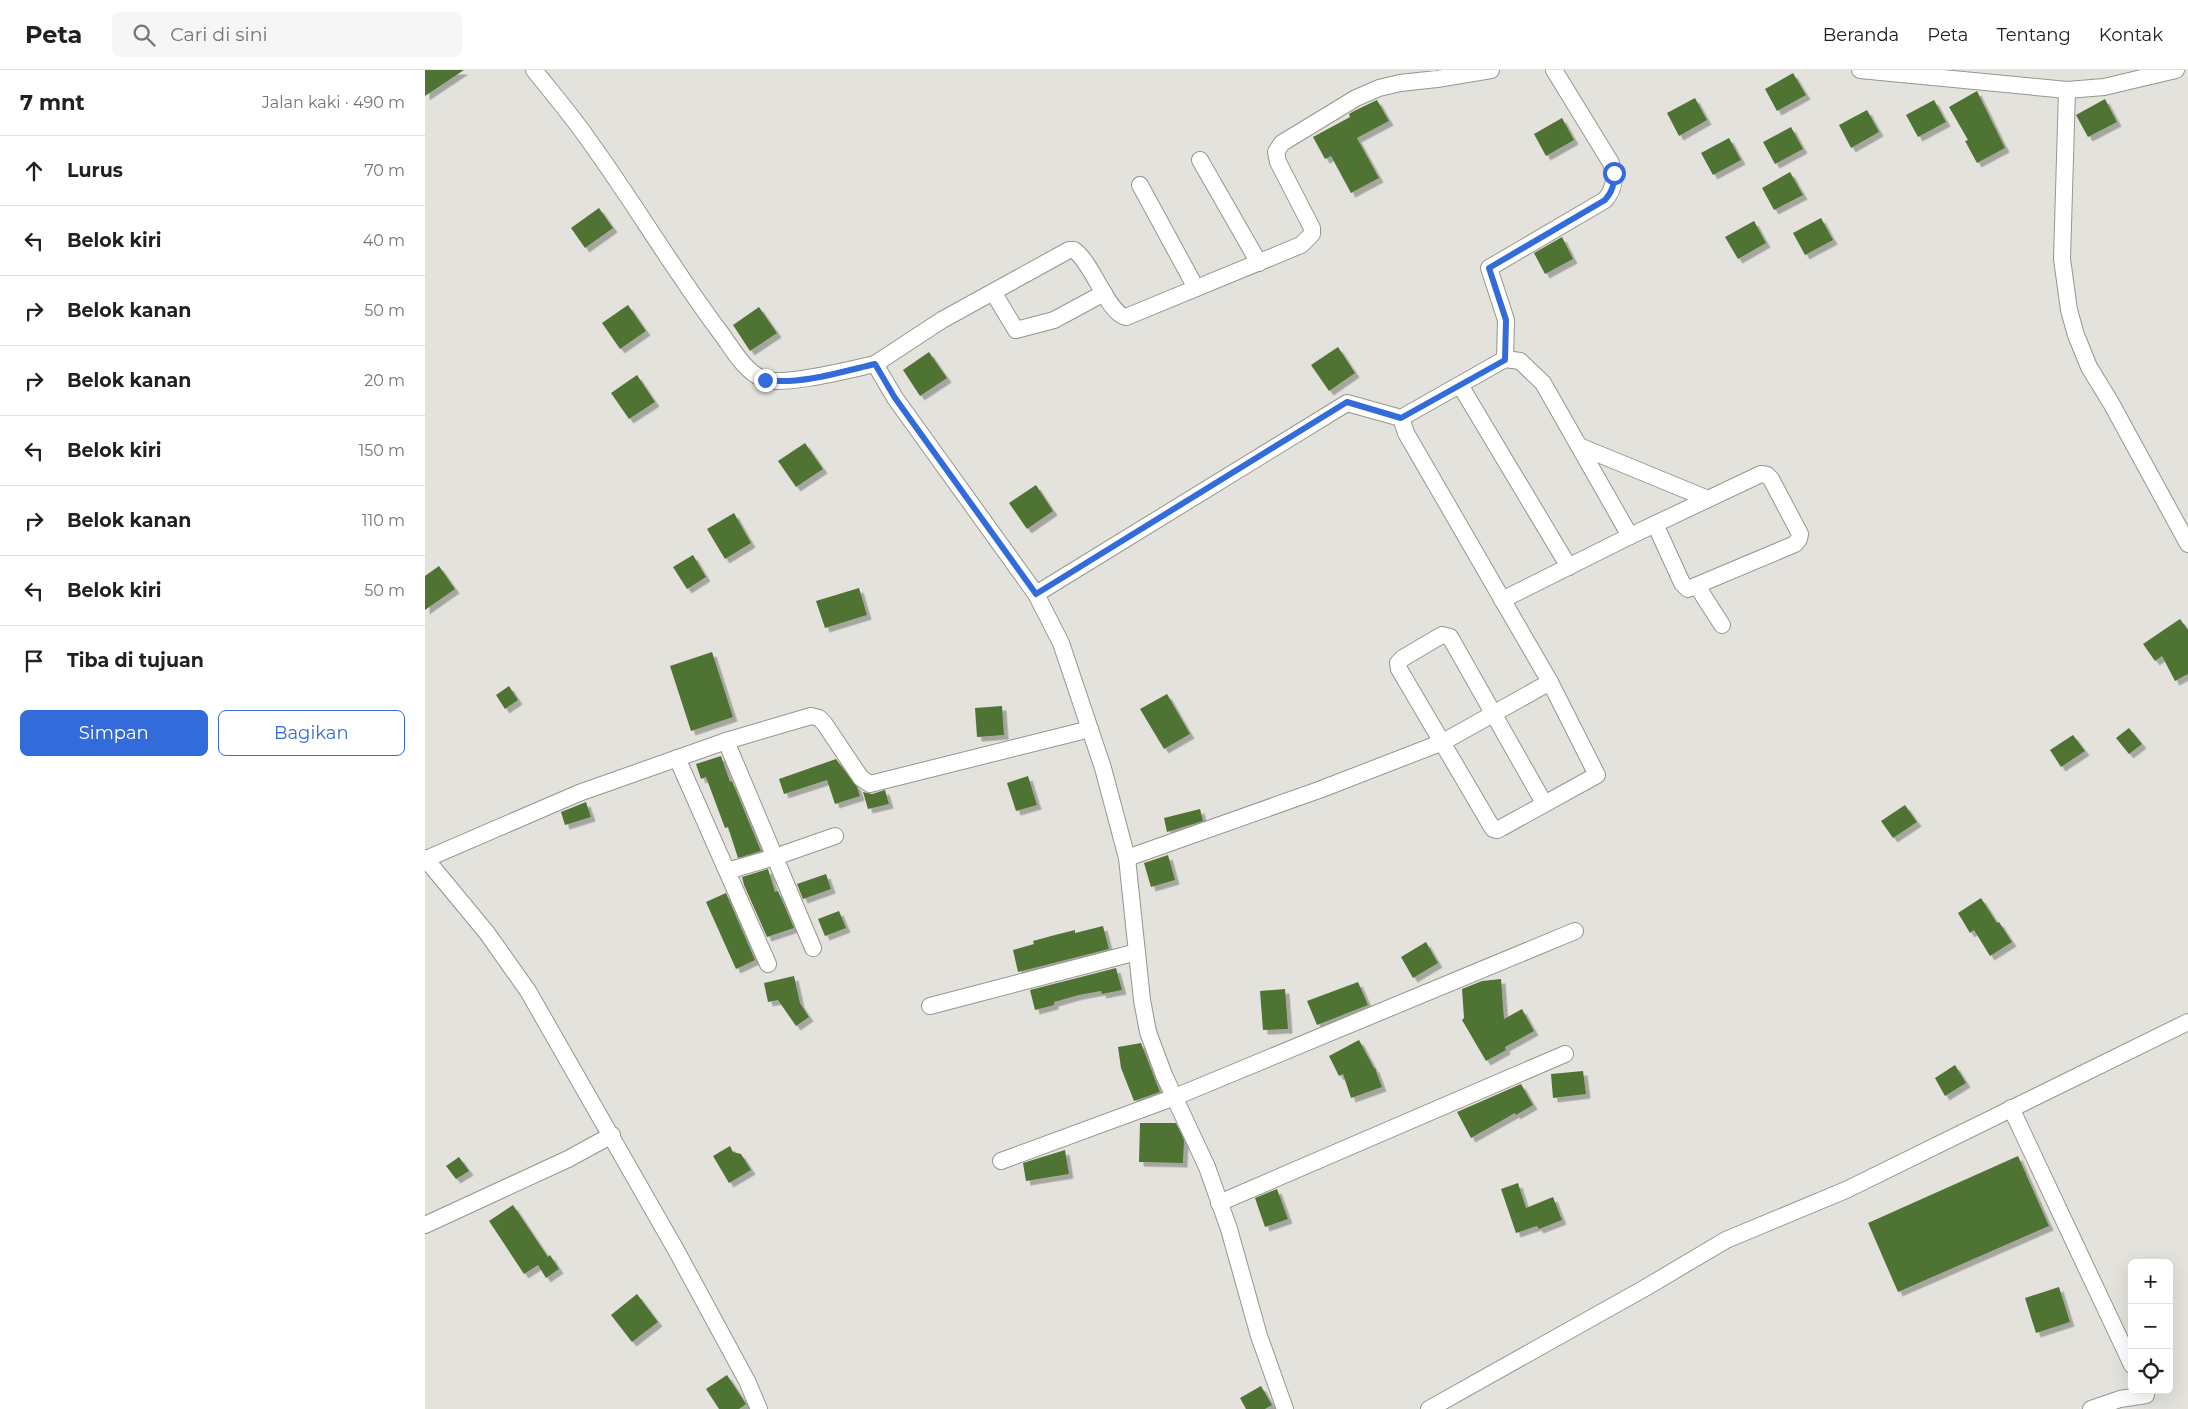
<!DOCTYPE html>
<html lang="id">
<head>
<meta charset="utf-8">
<style>
  :root { --surface:#fff; --page:#f6f6f6; --text:#202124; --muted:#757577; --line:#e0e0e0; --accent:#346bda }
  body { margin:0; font-family:Montserrat,sans-serif; background:var(--page); color:var(--text) }
  .controls { position:absolute; right:15px; bottom:15px; display:grid; overflow:hidden; border-radius:8px; box-shadow:0 5px 20px #0002 }
  .controls button { width:45px; height:45px; display:grid; place-items:center; padding:0; border:0; border-bottom:1px solid var(--line); background:var(--surface); color:var(--text); font:25px sans-serif }
  .stop { position:absolute; width:15px; height:15px; margin:-11px; border:4px solid #346bda; border-radius:50%; background:#fff }
  .stop.end { background:#346bda; border-color:#fff; box-shadow:0 1px 5px #0008 }
  .list { margin:0; padding:0; list-style:none }
  h2 { display:flex; justify-content:space-between; align-items:center; height:65px; margin:0; padding:0 20px; font-size:21px }
  h2 small { font-size:16px; font-weight:400; color:var(--muted) }
  .list li { display:grid; grid-template-columns:32px 1fr auto; gap:15px; align-items:center; box-sizing:border-box; height:70px; padding:0 20px; border-top:1px solid var(--line) }
  .list b { display:block; font-size:19px; white-space:nowrap }
  .list em { font-size:16px; font-style:normal; color:var(--muted) }
  .actions { display:flex; gap:10px; padding:15px 20px }
  .actions a { flex:1; padding:11px 0; border:1px solid var(--accent); border-radius:8px; text-align:center; font-size:18px; color:var(--accent) }
  .actions .main { background:var(--accent); color:#fff }
  .icon { flex:none; width:28px; height:28px; fill:none; stroke:currentColor; stroke-width:2; stroke-linecap:round; stroke-linejoin:round }
  .map { position:relative; flex:none; width:1763px; height:1339px; overflow:hidden }
  header { display:flex; align-items:center; gap:30px; box-sizing:border-box; height:70px; padding:0 25px; background:var(--surface); border-bottom:1px solid var(--line) }
  header strong { font-size:24px }
  nav { display:flex; gap:28px; margin-inline-start:auto; font-size:18px }
  .search { width:350px; height:45px; background:var(--page); display:flex; align-items:center; gap:12px; box-sizing:border-box; padding:0 18px; border-radius:8px; color:var(--muted); font-size:19px }
  main { display:flex }
  aside { flex:1; background:var(--surface) }
  .map>svg:first-child { display:block }
</style>
</head>
<body>
<header>
<strong>Peta</strong>
<div class="search"><svg class="icon" aria-label="search" viewBox="0 0 24 24"><circle cx="10" cy="10" r="6"/><path d="M15 15l6 6"/></svg>Cari di sini</div>
<nav><a>Beranda</a><a>Peta</a><a>Tentang</a><a>Kontak</a></nav>
</header>
<main>
<aside>
<h2>7 mnt<small>Jalan kaki · 490 m</small></h2>
<ul class="list">
<li><svg class="icon" aria-label="ahead" viewBox="0 0 24 24"><path d="M12 20V5M6 11l6-6 6 6"/></svg><div><b>Lurus</b></div><em>70 m</em></li>
<li><svg class="icon" aria-label="left" viewBox="0 0 24 24"><path d="M17 20v-9H6M10 6l-5 5 5 5"/></svg><div><b>Belok kiri</b></div><em>40 m</em></li>
<li><svg class="icon" aria-label="right" viewBox="0 0 24 24"><path d="M7 20v-9h11M14 6l5 5-5 5"/></svg><div><b>Belok kanan</b></div><em>50 m</em></li>
<li><svg class="icon" aria-label="right" viewBox="0 0 24 24"><path d="M7 20v-9h11M14 6l5 5-5 5"/></svg><div><b>Belok kanan</b></div><em>20 m</em></li>
<li><svg class="icon" aria-label="left" viewBox="0 0 24 24"><path d="M17 20v-9H6M10 6l-5 5 5 5"/></svg><div><b>Belok kiri</b></div><em>150 m</em></li>
<li><svg class="icon" aria-label="right" viewBox="0 0 24 24"><path d="M7 20v-9h11M14 6l5 5-5 5"/></svg><div><b>Belok kanan</b></div><em>110 m</em></li>
<li><svg class="icon" aria-label="left" viewBox="0 0 24 24"><path d="M17 20v-9H6M10 6l-5 5 5 5"/></svg><div><b>Belok kiri</b></div><em>50 m</em></li>
<li><svg class="icon" aria-label="arrive" viewBox="0 0 24 24"><path d="M6 21V4h12l-3 4 3 4H6"/></svg><div><b>Tiba di tujuan</b></div></li>
</ul>
<div class="actions"><a class="main">Simpan</a><a>Bagikan</a></div>
</aside>
<div class="map">
<svg width="1763" height="1339" viewBox="0 0 1763 1339">
  <defs>
    <filter id="shadow"><feDropShadow dx="4.5" dy="4.5" stdDeviation="0" flood-color="#0004"/></filter>
  </defs>
  <rect width="100%" height="100%" fill="#e3e2dc"/>
  <g fill="#507333" filter="url(#shadow)">
    <path d="M0,0h39l-39,26z"/>
    <path d="M1368,3l13,22 -29,16 -12,-22z"/>
    <path d="M1552,21l28,57 -28,15 -12,-22 3,-1 -19,-33z"/>
    <path d="M1270,28l12,22 -28,16 -12,-23z"/>
    <path d="M1680,29l12,23 -29,15 -12,-22z"/>
    <path d="M952,30l12,21 -32,17 22,40 -28,15 -20,-37 -6,3 -12,-22 37,-20 -1,-3 5,-3z"/>
    <path d="M1509,30l12,22 -28,15 -12,-22z"/>
    <path d="M1442,40l12,22 -28,16 -12,-23z"/>
    <path d="M1137,48l12,22 -28,16 -12,-22z"/>
    <path d="M1366,57l12,22 -28,15 -12,-22z"/>
    <path d="M1304,68l12,22 -28,15 -12,-22z"/>
    <path d="M1365,102l13,23 -29,15 -12,-22z"/>
    <path d="M174,138l14,20 -28,20 -14,-20z"/>
    <path d="M1396,148l12,22 -28,15 -12,-22z"/>
    <path d="M1329,151l12,22 -28,16 -13,-22z"/>
    <path d="M1137,167l11,22 -28,15 -11,-21z"/>
    <path d="M203,235l18,26 -26,18 -18,-26z"/>
    <path d="M334,237l18,26 -27,18 -17,-26z"/>
    <path d="M913,277l17,26 -26,18 -18,-26z"/>
    <path d="M504,282l18,26 -27,18 -17,-26z"/>
    <path d="M212,305l18,27 -26,17 -18,-26z"/>
    <path d="M380,373l18,26 -27,18 -18,-26z"/>
    <path d="M611,415l17,26 -26,18 -18,-26z"/>
    <path d="M309,443l17,30 -26,16 -18,-30z"/>
    <path d="M268,485l13,22 -19,12 -14,-22z"/>
    <path d="M14,496l16,23 -30,21v-34z"/>
    <path d="M434,518l8,27 -42,13 -9,-27z"/>
    <path d="M1755,549l8,11v44l-13,7 -13,-25 -7,5 -12,-17z"/>
    <path d="M287,582l21,65 -42,14 -21,-65z"/>
    <path d="M84,616l9,14 -13,9 -9,-14z"/>
    <path d="M742,624l23,40 -26,15 -24,-40z"/>
    <path d="M577,636l2,29 -27,2 -2,-29z"/>
    <path d="M1704,658l13,16 -13,10 -13,-16z"/>
    <path d="M1648,665l12,16 -24,16 -11,-17z"/>
    <path d="M296,686l9,26 2,-1 29,70 -23,7 -10,-31 -3,1 -19,-51 -5,2 -5,-15z"/>
    <path d="M411,689l21,28 3,9 -25,8 -8,-24 -43,14 -5,-15z"/>
    <path d="M603,706l9,29 -21,6 -9,-28z"/>
    <path d="M460,720l4,14 -21,5 -5,-17 9,2z"/>
    <path d="M161,732l5,15 -26,8 -4,-13z"/>
    <path d="M1480,735l12,17 -24,16 -12,-17z"/>
    <path d="M775,739l3,12 -36,11 -3,-14z"/>
    <path d="M743,785l7,25 -24,7 -7,-24z"/>
    <path d="M343,799l7,23 3,-1 16,37 -27,9 -23,-52 -2,-8z"/>
    <path d="M401,804l5,15 -28,10 -6,-15z"/>
    <path d="M301,823l29,67 -19,9 -30,-67z"/>
    <path d="M1556,828l16,25 2,-1 13,20 -22,14 -16,-26 -4,3 -12,-20z"/>
    <path d="M414,841l7,17 -21,8 -7,-17z"/>
    <path d="M678,856l6,23 -91,23 -5,-22 21,-6 -1,-3 22,-6 20,-5v3z"/>
    <path d="M1001,872l12,21 -25,15 -12,-21z"/>
    <path d="M691,898l6,22 -20,4 -1,-3 -22,4 -25,7v3l-19,5 -5,-20z"/>
    <path d="M369,906l6,27 9,14 -13,9 -18,-26 -10,2 -4,-19z"/>
    <path d="M1076,909l3,40 18,-10 12,22 -29,16 1,3 -20,11 -24,-41 2,-2 -2,-29 20,-8z"/>
    <path d="M933,912l10,23 -51,20 -10,-24z"/>
    <path d="M860,919l3,40 -25,1 -3,-39z"/>
    <path d="M934,970l15,28h1l7,19 -31,11 -8,-24 -4,2 -10,-20z"/>
    <path d="M716,973l19,49 -26,9 -13,-33 -3,-21z"/>
    <path d="M1530,995l11,18 -21,13 -10,-18z"/>
    <path d="M1158,1001l3,23 -33,4 -2,-24z"/>
    <path d="M1096,1014l12,21 -17,10 -1,-2 -44,25 -14,-26z"/>
    <path d="M715,1053h36l8,17 -1,23 -44,-1z"/>
    <path d="M305,1076l3,6 8,2 10,16 -22,13 -16,-27z"/>
    <path d="M640,1080l4,24 -43,7 -3,-18z"/>
    <path d="M1593,1086l31,70 -151,66 -30,-69z"/>
    <path d="M34,1087l10,14 -13,8 -10,-13z"/>
    <path d="M1093,1113l8,25 27,-11 9,23 -23,9 -2,-3 -21,7 -15,-44z"/>
    <path d="M852,1119l11,30 -23,8 -10,-29z"/>
    <path d="M88,1135l35,52 2,-2 9,14 -13,9 -8,-13 -14,9 -35,-53z"/>
    <path d="M1634,1217l11,35 -34,11 -11,-35z"/>
    <path d="M212,1224l21,28 -26,20 -21,-27z"/>
    <path d="M302,1305l19,29 -7,5h-20l-13,-20z"/>
    <path d="M836,1316l11,19 -7,4h-19l-6,-11z"/>
  </g>
  <g fill="none" stroke-linecap="round" stroke-linejoin="round">
    <defs>
      <g id="minor">
        <path d="M109,0c19,24 39,47 56,72 45,62 84,129 130,190 12,16 24,39 43,47 20,8 89,-10 112,-15"/>
        <path d="M1435,0l207,20 37,-3 72,-17"/>
        <path d="M1642,20l-5,169 7,51 7,25 13,32 22,36 77,141"/>
        <path d="M775,90l59,103"/>
        <path d="M715,115l56,103"/>
        <path d="M568,222l23,38 38,-10 50,-27"/>
        <path d="M1080,289l15,2 23,22 87,153"/>
        <path d="M1035,315l109,182"/>
        <path d="M976,348l5,15 144,249 47,93 -96,53 -4,2 -4,-1 -94,-160 -1,-6 5,-5 39,-23 8,2 94,166"/>
        <path d="M1154,376l129,53"/>
        <path d="M1272,516l25,39"/>
        <path d="M611,524l311,-191 54,15 104,-59 1,-39 -17,-52 116,-68c10,-12 11,-23 6,-37l-57,-93"/>
        <path d="M1077,530l128,-64 131,-62 6,1 4,4 29,55 -1,5 -4,5 -107,45 -6,-6 -27,-59"/>
        <path d="M301,671l87,207"/>
        <path d="M252,688l91,206"/>
        <path d="M0,788l62,75 41,58 148,259 71,131 12,28"/>
        <path d="M702,788l192,-68 124,-48 107,-60"/>
        <path d="M1,789l153,-66 147,-52 85,-25 8,2 5,5 37,55 9,6 220,-55"/>
        <path d="M302,801l48,-14 60,-21"/>
        <path d="M505,936l207,-54"/>
        <path d="M1586,1038l121,257"/>
        <path d="M576,1091l174,-64 400,-166"/>
        <path d="M794,1133l346,-149"/>
        <path d="M0,1155l143,-66 44,-24"/>
        <path d="M860,1339l-26,-73 -30,-107 -22,-62 -43,-92 -16,-43 -6,-32 -15,-142 -24,-90 -42,-125 -25,-49 -141,-196 -20,-34 67,-44 127,-70h5c19,13 33,63 52,67l175,-72 11,-11v-6l-34,-66 -2,-10 6,-9 74,-45 23,-10 21,-5 37,-4 54,-9"/>
        <path d="M1004,1339l216,-121 81,-48 120,-50 342,-168"/>
        <path d="M1666,1339l29,-10 26,-4"/>
      </g>
    </defs>
    <use href="#minor" stroke="#96958f" stroke-width="18"/>
    <use href="#minor" stroke="#fff" stroke-width="16"/>
  </g>
  <g fill="none" stroke-linecap="round" stroke-linejoin="round">
    <path stroke="#346bda" stroke-width="6" d="M340,310c35,5 76,-8 110,-16l20,34 141,196 311,-192 54,16 104,-58 1,-40 -17,-52 116,-68c8,-9 9,-16 9,-27"/>
  </g>
</svg>
<div class="controls">
<button>+</button>
<button>−</button>
<button><svg class="icon" aria-label="locate" viewBox="0 0 24 24"><circle cx="12" cy="12" r="6"/><path d="M12 2v4M12 18v4M2 12h4M18 12h4"/></svg></button>
</div>
<div class="stop" style="left:1189px;top:103px"></div>
<div class="stop end" style="left:340px;top:310px"></div>
</div>
</main>
</body>
</html>
